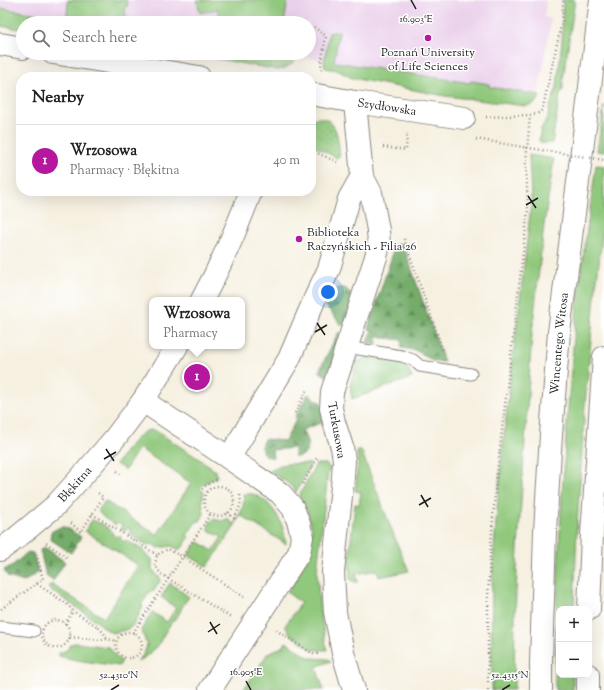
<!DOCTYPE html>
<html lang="en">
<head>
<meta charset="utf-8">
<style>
  :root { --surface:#fff; --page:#f6f6f6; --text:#222; --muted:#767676; --line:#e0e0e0; --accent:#b5179e }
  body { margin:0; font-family:"Sorts Mill Goudy",serif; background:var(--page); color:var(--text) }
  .controls { position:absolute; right:12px; bottom:12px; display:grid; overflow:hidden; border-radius:8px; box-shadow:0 4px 16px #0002 }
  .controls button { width:36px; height:36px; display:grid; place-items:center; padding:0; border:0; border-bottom:1px solid var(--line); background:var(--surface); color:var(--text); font:20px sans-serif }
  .you { position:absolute; left:328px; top:292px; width:14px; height:14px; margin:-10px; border:3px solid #fff; border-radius:50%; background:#1a73e8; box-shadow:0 0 0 6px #1a73e833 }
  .badge { display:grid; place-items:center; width:26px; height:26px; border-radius:50%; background:var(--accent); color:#fff; font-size:13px; font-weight:700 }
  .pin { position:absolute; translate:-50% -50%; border:2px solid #fff; box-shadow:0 1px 4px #0006 }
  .popup { position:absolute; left:149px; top:297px; width:96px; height:52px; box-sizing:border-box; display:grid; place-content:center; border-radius:8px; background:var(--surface); filter:drop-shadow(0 1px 3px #0005); font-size:13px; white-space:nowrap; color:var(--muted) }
  .popup b { font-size:15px; color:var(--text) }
  .popup::after { content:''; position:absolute; left:50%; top:100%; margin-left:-8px; border:8px solid transparent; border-top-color:var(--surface) }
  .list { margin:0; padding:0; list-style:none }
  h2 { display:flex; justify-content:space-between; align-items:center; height:52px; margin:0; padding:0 16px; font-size:17px }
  h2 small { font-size:13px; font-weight:400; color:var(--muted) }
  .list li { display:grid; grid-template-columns:26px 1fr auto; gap:12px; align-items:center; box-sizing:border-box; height:72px; padding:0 16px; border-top:1px solid var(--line) }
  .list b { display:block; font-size:15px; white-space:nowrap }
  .list p { margin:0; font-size:13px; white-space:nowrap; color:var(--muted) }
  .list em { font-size:13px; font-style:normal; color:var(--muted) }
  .icon { flex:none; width:22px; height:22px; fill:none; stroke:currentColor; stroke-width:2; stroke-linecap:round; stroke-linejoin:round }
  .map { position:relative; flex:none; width:604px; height:690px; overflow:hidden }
  .search { position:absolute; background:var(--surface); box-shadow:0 4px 16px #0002; left:16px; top:16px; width:300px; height:44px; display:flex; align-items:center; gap:10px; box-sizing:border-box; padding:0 14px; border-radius:22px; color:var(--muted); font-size:15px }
  .panel { position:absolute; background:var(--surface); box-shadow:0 4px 16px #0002; left:16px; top:72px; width:300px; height:124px; border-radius:16px }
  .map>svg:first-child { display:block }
</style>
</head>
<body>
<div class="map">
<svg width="604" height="690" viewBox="0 0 604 690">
  <defs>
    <pattern id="forest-firs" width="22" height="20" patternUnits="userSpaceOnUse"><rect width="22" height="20" fill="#74ac6b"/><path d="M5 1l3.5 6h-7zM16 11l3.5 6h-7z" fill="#5e8b57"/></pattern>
    <pattern id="garden-dots" width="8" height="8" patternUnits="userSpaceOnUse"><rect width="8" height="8" fill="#90c87b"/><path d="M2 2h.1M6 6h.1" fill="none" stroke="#7cab6a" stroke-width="1.8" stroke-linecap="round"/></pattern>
  </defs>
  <rect width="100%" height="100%" fill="#fff"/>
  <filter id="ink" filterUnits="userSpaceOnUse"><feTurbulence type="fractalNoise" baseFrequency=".025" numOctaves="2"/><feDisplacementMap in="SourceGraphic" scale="8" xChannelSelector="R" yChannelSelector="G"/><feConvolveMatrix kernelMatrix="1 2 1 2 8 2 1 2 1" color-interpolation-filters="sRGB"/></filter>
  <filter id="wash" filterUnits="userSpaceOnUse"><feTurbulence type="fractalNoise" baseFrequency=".012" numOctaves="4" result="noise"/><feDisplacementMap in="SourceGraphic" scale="16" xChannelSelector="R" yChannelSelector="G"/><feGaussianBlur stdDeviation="0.9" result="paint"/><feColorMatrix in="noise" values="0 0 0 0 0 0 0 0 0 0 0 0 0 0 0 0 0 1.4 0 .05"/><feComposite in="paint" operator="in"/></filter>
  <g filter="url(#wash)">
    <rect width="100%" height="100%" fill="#f6f0e0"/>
    <path fill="#ebd1eb" d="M0,0h546l-2,17 7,2 -13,76 -50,-8 1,-3 -19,-3v3l-189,-31h28v-30h-238l-4,-6 -67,-9z"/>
    <g fill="#90c87b" stroke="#56724c">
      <path d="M68,0h58l2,6 -4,1 4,16h-57l-4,-6z"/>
      <path d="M197,0h91l-4,23h-67l3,-1 -2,-13 -18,4z"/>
      <path d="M563,0h12l-12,80v9l-3,6 -8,48h-11l-2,-3 2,-11 7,-12 1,-8 8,-22 5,-47z"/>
      <path d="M0,8l38,6 -7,9h-8v5l-3,1 -20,-3z"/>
      <path d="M339,31l-5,31 136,21 1,-2 18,3v3l51,8c-2,8 -6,9 -14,11l-81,-10 -93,-18 -15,-8 -12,-2 -1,-5 5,-30z"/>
      <path d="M186,53h112c-3,11 -10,15 -20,17z"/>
      <path d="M604,105v47l-7,-1z"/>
      <path d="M529,155l25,4 -10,66 -12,108 -14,215 -3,66 -1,76h-22c0,-47 -2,-93 2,-140 7,-113 24,-225 36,-337l1,-16z"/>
      <path d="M596,165l8,1v55l-9,75 -10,108 -8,122 -3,83h-15v66h14v15h-18c0,-48 2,-95 4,-142 5,-90 11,-180 21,-269 5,-38 11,-76 16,-114z"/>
      <path d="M367,357l29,4 12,8 4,9 -60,21 -2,-14 7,-23z"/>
      <path d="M149,430l7,1 54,35 2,3 3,1 2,7 -14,7 -3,4 4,4 -2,9 2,13 -4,7 -4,1 -9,13 2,3 -7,10 -2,1h-2l-7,-3 -13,2 -6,-4 -5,1 -18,-11 2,-4 -4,-2 -2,3 -4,-2 1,-4 -4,-2 -2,2 -12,-7 -6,-7 7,-10 52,34 34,-52 -52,-35 -14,22 -9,-6c7,-9 22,-32 33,-34z"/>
      <path d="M361,450l37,96 11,25 -30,6 -2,-7 -21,4 2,8h-4l-4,-3 -1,-21 6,-54 4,1 2,-13 -6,-1 3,-28 -1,-12z"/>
      <path d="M311,464l-15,28 -7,-8 -19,-13c10,-10 28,-7 41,-7z"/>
      <path d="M316,464h10l4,4v3l-2,2 -11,98 3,40 7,39h-14l-22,-15 -6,-9 16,-23 -13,-10v-1l19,-33 5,-27 -1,-7 -4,-15 -8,-14z"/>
      <path d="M243,494c4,0 9,-1 13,1 2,1 5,3 8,5 14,11 20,27 22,44l-46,-29 -7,14 -16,24 -10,14 -19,-12 8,-12 3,-1 14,9 9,-14 -14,-7c0,-5 2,-9 6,-11l7,2 6,-2 7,5c6,-10 12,-18 9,-30z"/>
      <path d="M92,520l10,4 11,8 -1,2 4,3 2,-2 4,2 -2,2 4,3 1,-2 17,9 3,5 6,4 1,2v9l5,6 4,4 -7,12 -3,-1 -10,15 2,1 -8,17 -4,4 -6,3 -12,3 -5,-2 -9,-8 -51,-35 3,-4 53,34 34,-53 -53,-34z"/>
      <path d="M170,583l19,14 -6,8 -4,9 -8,9 -7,11 -7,13 -17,14h-3l7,-7 3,-9 -6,-15 11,-18 15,10 9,-14 -15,-11z"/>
      <path d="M286,642l24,16 18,1 3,2 -15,6 8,23 -80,-1 24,-36 14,-6z"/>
      <path d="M74,643h3l31,4c6,4 7,12 14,14l-3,5 -43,-6 -17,-4v-3l8,-3 4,-6z"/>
    </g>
    <g fill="url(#forest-firs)" stroke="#486444">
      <path d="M403,244l41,118 -11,-1 -18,-11 -14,-2 1,-8 -25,-3v8l-7,-1 -3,-2 1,-3 1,1 3,-9 -4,-3 24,-72 1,-11z"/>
      <path d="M338,288h7l8,7 -6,29 -5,1 -2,-1 -17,-22 8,-10z"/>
      <path d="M340,332l-11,46 -9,-6v-3l18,-36z"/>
      <path d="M308,394l13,9 9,39 -7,-17 -2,-2 -19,7c6,12 12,25 -7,27l-1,-9 -22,2 1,8c-12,-3 -14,-8 -9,-19l21,2 12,-23 -2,-1z"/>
      <path d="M62,526l8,4 11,7 -10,16 -21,-14 1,-7z"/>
      <path d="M44,548h2l19,14 -12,19 -7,-5 -6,-26z"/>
      <path d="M28,552l5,1 5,19 -14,10 -16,-5 -4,-7 9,-5z"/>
    </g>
    <path fill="url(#garden-dots)" stroke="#56724c" d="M317,118c21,-1 21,22 23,37l-3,3 -26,-14v-25z"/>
  </g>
  <g filter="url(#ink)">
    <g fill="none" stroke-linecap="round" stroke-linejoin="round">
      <defs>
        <g id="lane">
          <path d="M346,347l56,9 11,4 7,6 51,8"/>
          <path d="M0,627l34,4"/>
        </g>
        <g id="street">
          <path d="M0,44l23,4"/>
          <path d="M53,53l146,24"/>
          <path id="s1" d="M311,94l44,8 109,16"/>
          <path d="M202,300c19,-35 35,-72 49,-109"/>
          <path d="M143,401l86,57 51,35 13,15 6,16 3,13 -3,16 -89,137"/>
          <path d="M229,458l60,-99 27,-63 13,-27 20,-70 13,-23"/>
          <path id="s2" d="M0,550l14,-10 41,-34 29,-32 31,-36 28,-37 34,-55"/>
          <path d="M354,690l-11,-37 -8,-41 -2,-40 10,-95 1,-17 -2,-13 -8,-25 -3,-14 1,-16 36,-111 8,-24 3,-13 -1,-14 -7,-37 -9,-17 -7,-74"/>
        </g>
        <g id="secondary">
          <path d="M589,609l3,-74 12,-178"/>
          <path d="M588,675v15"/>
          <path id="s3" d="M541,690v-27l4,-132 6,-96 8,-103 42,-332"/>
        </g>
      </defs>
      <use href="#lane" stroke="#89867e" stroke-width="13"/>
      <use href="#street" stroke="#89867e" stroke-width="24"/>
      <use href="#secondary" stroke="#89867e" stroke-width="24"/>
      <g stroke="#89867e" stroke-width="2.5" stroke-dasharray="1 3" stroke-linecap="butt">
        <path d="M314,27l12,9 -5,28 1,8"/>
        <path d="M486,117l44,-2 7,-1 4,-3 2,-4 19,-86 1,-21"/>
        <path d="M476,139l47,8"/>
        <path d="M383,147l23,3 1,-17"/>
        <path d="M311,150l26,12"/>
        <path d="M404,239l39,112"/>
        <path d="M295,413l12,-23"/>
        <path d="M117,471l5,4"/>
        <path d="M303,484l14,-26"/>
        <circle cx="219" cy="501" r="15"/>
        <path d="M202,489l4,-4 12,-6"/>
        <path d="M227,513l7,5c5,-8 8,-14 6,-23"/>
        <path d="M92,514l65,41"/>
        <path d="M71,523l10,9 22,-35 -5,-4"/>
        <path d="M46,543l22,15"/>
        <path d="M37,584l30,20 6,7 25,16 6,6 3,6"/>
        <path d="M1,609l42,-30 -7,-26"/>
        <path d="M230,617l-69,-43 -6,-9 2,-10 11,-6 15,8 61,40"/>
        <circle cx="56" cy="634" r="14"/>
        <path d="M65,624l8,-13"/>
        <path d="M276,630l34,22 3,2h7"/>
        <circle cx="129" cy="645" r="13"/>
        <path d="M133,633l78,-120"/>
        <path d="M70,637l31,3 6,-1 10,2"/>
        <path d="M488,690v-92l2,-41 6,-76 32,-271 -2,-47 4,-48"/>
      </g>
      <use href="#lane" stroke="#fff" stroke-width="11"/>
      <use href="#street" stroke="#fff" stroke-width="22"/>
      <use href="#secondary" stroke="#fff" stroke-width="22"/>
      <path stroke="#89867e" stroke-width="2.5" stroke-dasharray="1 3" stroke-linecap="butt" d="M523,147l81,13"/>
    </g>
  </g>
  <path fill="none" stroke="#1c1c1c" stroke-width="1.5" d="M411,0l5,9M528,196l8,12M526,205l12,-7M317,323l8,12M315,332l12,-7M106,449l8,12M104,459l12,-7M421,495l7,12M419,505l12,-7M210,622l7,12M208,632l12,-8M246,681l5,9M111,690l8,-5M502,690l8,-5"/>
  <g fill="#b5179e" stroke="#fff" stroke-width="1.5">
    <circle cx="428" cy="38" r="4"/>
    <circle cx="299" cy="239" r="4"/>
  </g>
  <g text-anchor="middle" stroke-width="3" stroke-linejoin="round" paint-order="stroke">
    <g font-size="12" fill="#1c1c1c" stroke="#fff">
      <text x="428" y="56">Poznań University<tspan x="428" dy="14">of Life Sciences</tspan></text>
      <text x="307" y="236" text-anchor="start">Biblioteka<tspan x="307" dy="14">Raczyńskich - Filia 26</tspan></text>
    </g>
    <g font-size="12" fill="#1c1c1c" stroke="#fff">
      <text dy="4" stroke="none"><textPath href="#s1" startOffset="77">Szydłowska</textPath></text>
      <text dy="4" stroke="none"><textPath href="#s3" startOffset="347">Wincentego Witosa</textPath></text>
      <text transform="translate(337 430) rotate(80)" y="4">Turkusowa</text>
      <text dy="4" stroke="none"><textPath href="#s2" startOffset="100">Błękitna</textPath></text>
    </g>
  </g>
  <g font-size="10" text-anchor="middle" fill="#1c1c1c" stroke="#fff" stroke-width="3" stroke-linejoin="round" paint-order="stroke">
    <text x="416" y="22">16.903°E</text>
    <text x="246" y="675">16.905°E</text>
    <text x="119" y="678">52.4310°N</text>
    <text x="510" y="678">52.4315°N</text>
  </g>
</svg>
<div class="controls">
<button>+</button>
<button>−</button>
</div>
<div class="you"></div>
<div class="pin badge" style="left:197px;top:377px">1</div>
<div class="popup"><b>Wrzosowa</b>Pharmacy</div>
<div class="search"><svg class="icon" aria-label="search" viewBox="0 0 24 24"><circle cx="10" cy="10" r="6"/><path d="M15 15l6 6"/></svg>Search here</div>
<section class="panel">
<h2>Nearby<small></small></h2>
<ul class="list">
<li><span class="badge">1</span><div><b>Wrzosowa</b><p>Pharmacy · Błękitna</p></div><em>40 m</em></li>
</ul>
</section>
</div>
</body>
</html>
